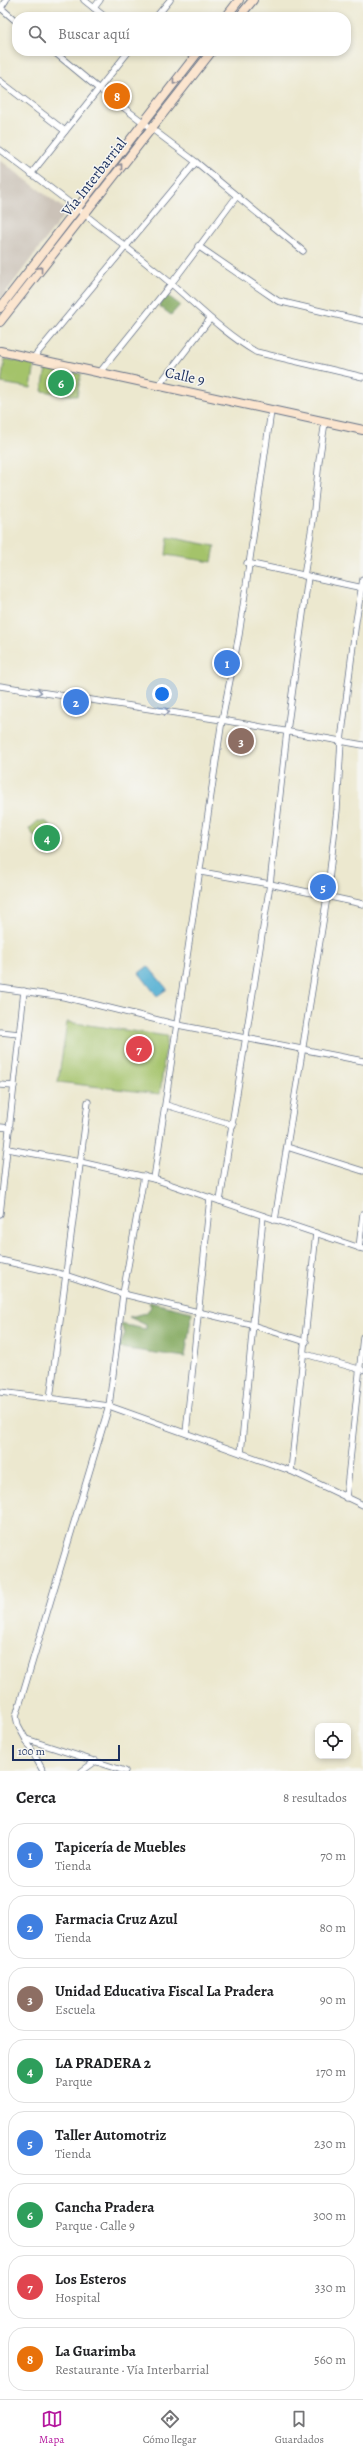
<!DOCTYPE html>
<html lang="es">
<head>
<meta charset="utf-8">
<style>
  :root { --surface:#fff; --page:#f2f2f2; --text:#202124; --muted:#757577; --line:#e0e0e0; --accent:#b5179e }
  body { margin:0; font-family:Alegreya,serif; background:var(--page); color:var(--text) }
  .controls { position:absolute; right:12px; bottom:12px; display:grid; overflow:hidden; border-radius:8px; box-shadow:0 2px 6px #0003 }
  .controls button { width:36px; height:36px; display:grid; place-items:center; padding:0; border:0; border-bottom:1px solid var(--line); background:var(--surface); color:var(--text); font:20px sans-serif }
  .scale { position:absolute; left:12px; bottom:10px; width:108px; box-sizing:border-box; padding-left:4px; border:2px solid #1b2f5e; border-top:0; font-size:11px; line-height:14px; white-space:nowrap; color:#1b2f5e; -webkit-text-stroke:3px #f6f6f2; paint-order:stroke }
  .you { position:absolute; left:162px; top:694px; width:14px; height:14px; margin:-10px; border:3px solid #fff; border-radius:50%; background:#1a73e8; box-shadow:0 0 0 6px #1a73e833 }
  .badge { display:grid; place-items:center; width:26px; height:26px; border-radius:50%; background:var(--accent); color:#fff; font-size:13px; font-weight:700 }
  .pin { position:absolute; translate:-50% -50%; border:2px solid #fff; box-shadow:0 1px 4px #0006 }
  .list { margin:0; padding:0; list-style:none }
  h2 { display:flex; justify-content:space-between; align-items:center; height:52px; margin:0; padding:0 16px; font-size:17px }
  h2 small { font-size:13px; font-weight:400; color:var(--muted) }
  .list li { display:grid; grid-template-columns:26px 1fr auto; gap:12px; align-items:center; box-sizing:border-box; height:64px; margin:0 8px 8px; padding:0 8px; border:1px solid var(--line); border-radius:16px }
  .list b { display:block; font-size:15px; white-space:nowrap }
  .list p { margin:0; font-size:13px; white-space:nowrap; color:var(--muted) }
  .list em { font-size:13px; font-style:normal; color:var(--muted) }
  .icon { flex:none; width:22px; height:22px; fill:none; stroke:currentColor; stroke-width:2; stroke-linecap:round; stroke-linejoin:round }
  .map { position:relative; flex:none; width:363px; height:1771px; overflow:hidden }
  .search { position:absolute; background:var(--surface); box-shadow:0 2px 6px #0003; left:12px; right:12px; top:12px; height:44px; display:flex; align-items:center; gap:10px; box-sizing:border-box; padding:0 14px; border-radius:16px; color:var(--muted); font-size:15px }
  .sheet { height:628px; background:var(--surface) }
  nav { display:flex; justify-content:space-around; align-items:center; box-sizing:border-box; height:56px; border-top:1px solid var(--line); background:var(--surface); font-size:11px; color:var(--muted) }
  nav a { display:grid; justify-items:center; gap:2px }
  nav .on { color:var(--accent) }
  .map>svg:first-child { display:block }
</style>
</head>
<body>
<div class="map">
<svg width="363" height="1771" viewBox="0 0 363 1771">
  <rect width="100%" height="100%" fill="#f6f6f2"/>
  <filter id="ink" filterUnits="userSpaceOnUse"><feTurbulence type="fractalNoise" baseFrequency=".025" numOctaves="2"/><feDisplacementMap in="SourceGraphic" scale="8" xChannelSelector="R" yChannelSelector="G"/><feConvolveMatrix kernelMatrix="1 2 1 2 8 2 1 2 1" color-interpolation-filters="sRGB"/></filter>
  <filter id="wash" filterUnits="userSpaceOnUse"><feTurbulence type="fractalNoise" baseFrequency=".012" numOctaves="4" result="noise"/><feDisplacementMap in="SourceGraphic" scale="16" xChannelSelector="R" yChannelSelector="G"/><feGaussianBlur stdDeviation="0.9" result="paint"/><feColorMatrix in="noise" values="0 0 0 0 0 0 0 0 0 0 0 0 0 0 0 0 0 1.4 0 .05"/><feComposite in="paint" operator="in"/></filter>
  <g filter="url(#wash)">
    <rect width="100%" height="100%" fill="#ece8cf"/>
    <path fill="#cbc2b8" d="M0,160l67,51 -67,89z"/>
    <g fill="#a4c36b" stroke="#607964">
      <path d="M5,359l30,5 -4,24 -30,-5z"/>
      <path d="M46,369l35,5 -4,22 -35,-5z"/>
      <path d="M168,537l47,9 -3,16 -46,-7z"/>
      <path d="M38,821l9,1 18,24 -16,10 -20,-27z"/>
      <path d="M67,1022l100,14 -7,58 -102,-12z"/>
    </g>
    <g fill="#83a95f" stroke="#4f6c5e">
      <path d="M167,295l13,10 -9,10 -12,-9z"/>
      <path d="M149,1302l43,10 -7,45 -66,-9 6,-15 -5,-9 26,5v-4l-17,-8 17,-4 5,-6z"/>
    </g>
    <path fill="#55b0d3" stroke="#387098" d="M148,966l19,23 -10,7 -18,-23z"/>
  </g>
  <g filter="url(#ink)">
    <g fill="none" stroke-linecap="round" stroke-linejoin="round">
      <defs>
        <g id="street">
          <path d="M84,0l21,17"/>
          <path d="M1,8l16,14"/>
          <path d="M94,8l6,-8"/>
          <path d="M0,9l6,-9"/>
          <path d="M156,17l14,-17"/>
          <path d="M53,51l46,38 97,73 107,89"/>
          <path d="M0,81l65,50"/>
          <path d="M0,150c55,41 108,82 161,125 32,26 59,56 95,77l107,25"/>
          <path d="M31,174l98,-123"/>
          <path d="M198,246l80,55 85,20"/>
          <path d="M34,357l162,-195"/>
          <path d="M100,372l71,-88 66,-88"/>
          <path d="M159,385l51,-66"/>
          <path d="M247,563l116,25"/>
          <path d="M304,576l9,-56 6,-59 6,-39"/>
          <path d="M0,686l222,34 141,25"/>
          <path d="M201,872l69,12 93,20"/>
          <path d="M0,988l64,9 114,28 185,36"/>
          <path d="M0,1032l19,2"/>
          <path d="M0,1085l14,1"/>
          <path d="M166,1105l67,20"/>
          <path d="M0,1127l10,1"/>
          <path d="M287,1147l76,24"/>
          <path d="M8,1149l72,13 74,17 209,70"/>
          <path d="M154,1179l68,-459 17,-85 32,-224"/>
          <path d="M220,1201l50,-317 17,-153 21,-154"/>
          <path d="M0,1214l24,-223"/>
          <path d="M275,1220l52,-323 10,-87 4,-69 15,-120 7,-42"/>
          <path d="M359,1248l4,-34"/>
          <path d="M0,1260l65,15 58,19 129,31 54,17"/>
          <path d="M305,1354l57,16"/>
          <path d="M0,1392l109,14 182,65 72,34"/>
          <path d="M50,1399l38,-297"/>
          <path d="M186,1433l24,-235"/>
          <path d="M241,1453l22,-237"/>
          <path d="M291,1471l25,-238"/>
          <path d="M346,1498l17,-161"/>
          <path d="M26,1739l99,32"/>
          <path d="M43,1771l-25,-46 -2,-9 93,-310 14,-112 21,-118"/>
          <path d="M82,1771l14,-10"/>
        </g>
        <g id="secondary">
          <path d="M226,17l13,-17"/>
          <path d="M239,17l14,-17"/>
          <path d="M0,308l199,-257"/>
          <path d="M0,322l212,-271"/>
          <path d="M0,351l363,79"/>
        </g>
      </defs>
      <use href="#street" stroke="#647086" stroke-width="7"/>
      <use href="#secondary" stroke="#647086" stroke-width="10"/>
      <use href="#street" stroke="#fff" stroke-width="5.5"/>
      <use href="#secondary" stroke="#fbe5cf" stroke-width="8"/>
    </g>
    <defs><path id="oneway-chevron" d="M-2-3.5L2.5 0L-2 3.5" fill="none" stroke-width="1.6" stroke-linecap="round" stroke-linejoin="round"/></defs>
    <g stroke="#8b8a96">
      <use href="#oneway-chevron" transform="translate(175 82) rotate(128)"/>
      <use href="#oneway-chevron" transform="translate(120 166) rotate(-52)"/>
      <use href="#oneway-chevron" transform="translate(40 269) rotate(-52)"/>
    </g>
    <g stroke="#8d97ae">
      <use href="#oneway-chevron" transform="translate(39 692) rotate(9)"/>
      <use href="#oneway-chevron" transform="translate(167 712) rotate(8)"/>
    </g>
  </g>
  <g text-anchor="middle" stroke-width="3" stroke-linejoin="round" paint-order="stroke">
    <g font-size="15" fill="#1b2f5e" stroke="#f6f6f2">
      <text transform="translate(94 177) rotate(-52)" y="5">Vía Interbarrial</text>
      <text transform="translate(185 376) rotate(12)" y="5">Calle 9</text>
    </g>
  </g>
</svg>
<div class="controls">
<button><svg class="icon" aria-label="locate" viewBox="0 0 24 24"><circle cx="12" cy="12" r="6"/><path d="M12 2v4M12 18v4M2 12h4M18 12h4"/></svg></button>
</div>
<div class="scale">100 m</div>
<div class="you"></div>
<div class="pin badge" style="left:227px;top:663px;background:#3f7fe0">1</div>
<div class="pin badge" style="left:76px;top:702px;background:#3f7fe0">2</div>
<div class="pin badge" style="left:241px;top:741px;background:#8d6e63">3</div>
<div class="pin badge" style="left:47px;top:838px;background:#2e9e5b">4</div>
<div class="pin badge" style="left:323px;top:887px;background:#3f7fe0">5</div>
<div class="pin badge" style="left:61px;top:383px;background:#2e9e5b">6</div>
<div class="pin badge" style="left:139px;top:1049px;background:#e0444e">7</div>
<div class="pin badge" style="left:117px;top:96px;background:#e8710a">8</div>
<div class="search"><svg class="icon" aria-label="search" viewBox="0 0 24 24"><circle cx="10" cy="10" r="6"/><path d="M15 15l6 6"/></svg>Buscar aquí</div>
</div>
<section class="sheet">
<h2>Cerca<small>8 resultados</small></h2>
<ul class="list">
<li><span class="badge" style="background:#3f7fe0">1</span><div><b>Tapicería de Muebles</b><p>Tienda</p></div><em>70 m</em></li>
<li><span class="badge" style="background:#3f7fe0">2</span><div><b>Farmacia Cruz Azul</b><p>Tienda</p></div><em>80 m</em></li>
<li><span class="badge" style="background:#8d6e63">3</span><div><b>Unidad Educativa Fiscal La Pradera</b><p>Escuela</p></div><em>90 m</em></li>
<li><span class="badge" style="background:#2e9e5b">4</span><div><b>LA PRADERA 2</b><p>Parque</p></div><em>170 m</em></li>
<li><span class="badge" style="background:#3f7fe0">5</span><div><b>Taller Automotriz</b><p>Tienda</p></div><em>230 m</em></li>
<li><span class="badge" style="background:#2e9e5b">6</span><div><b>Cancha Pradera</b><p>Parque · Calle 9</p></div><em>300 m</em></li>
<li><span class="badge" style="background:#e0444e">7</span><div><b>Los Esteros</b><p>Hospital</p></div><em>330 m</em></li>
<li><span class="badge" style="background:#e8710a">8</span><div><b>La Guarimba</b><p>Restaurante · Vía Interbarrial</p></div><em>560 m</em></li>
</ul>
</section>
<nav>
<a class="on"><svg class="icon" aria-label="map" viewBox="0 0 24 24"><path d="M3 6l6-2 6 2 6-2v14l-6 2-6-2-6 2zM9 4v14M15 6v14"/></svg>Mapa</a>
<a><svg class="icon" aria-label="directions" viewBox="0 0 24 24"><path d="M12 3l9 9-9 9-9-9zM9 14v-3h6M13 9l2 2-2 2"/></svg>Cómo llegar</a>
<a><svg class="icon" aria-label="saved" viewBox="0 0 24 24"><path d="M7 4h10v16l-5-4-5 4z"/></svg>Guardados</a>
</nav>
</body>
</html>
